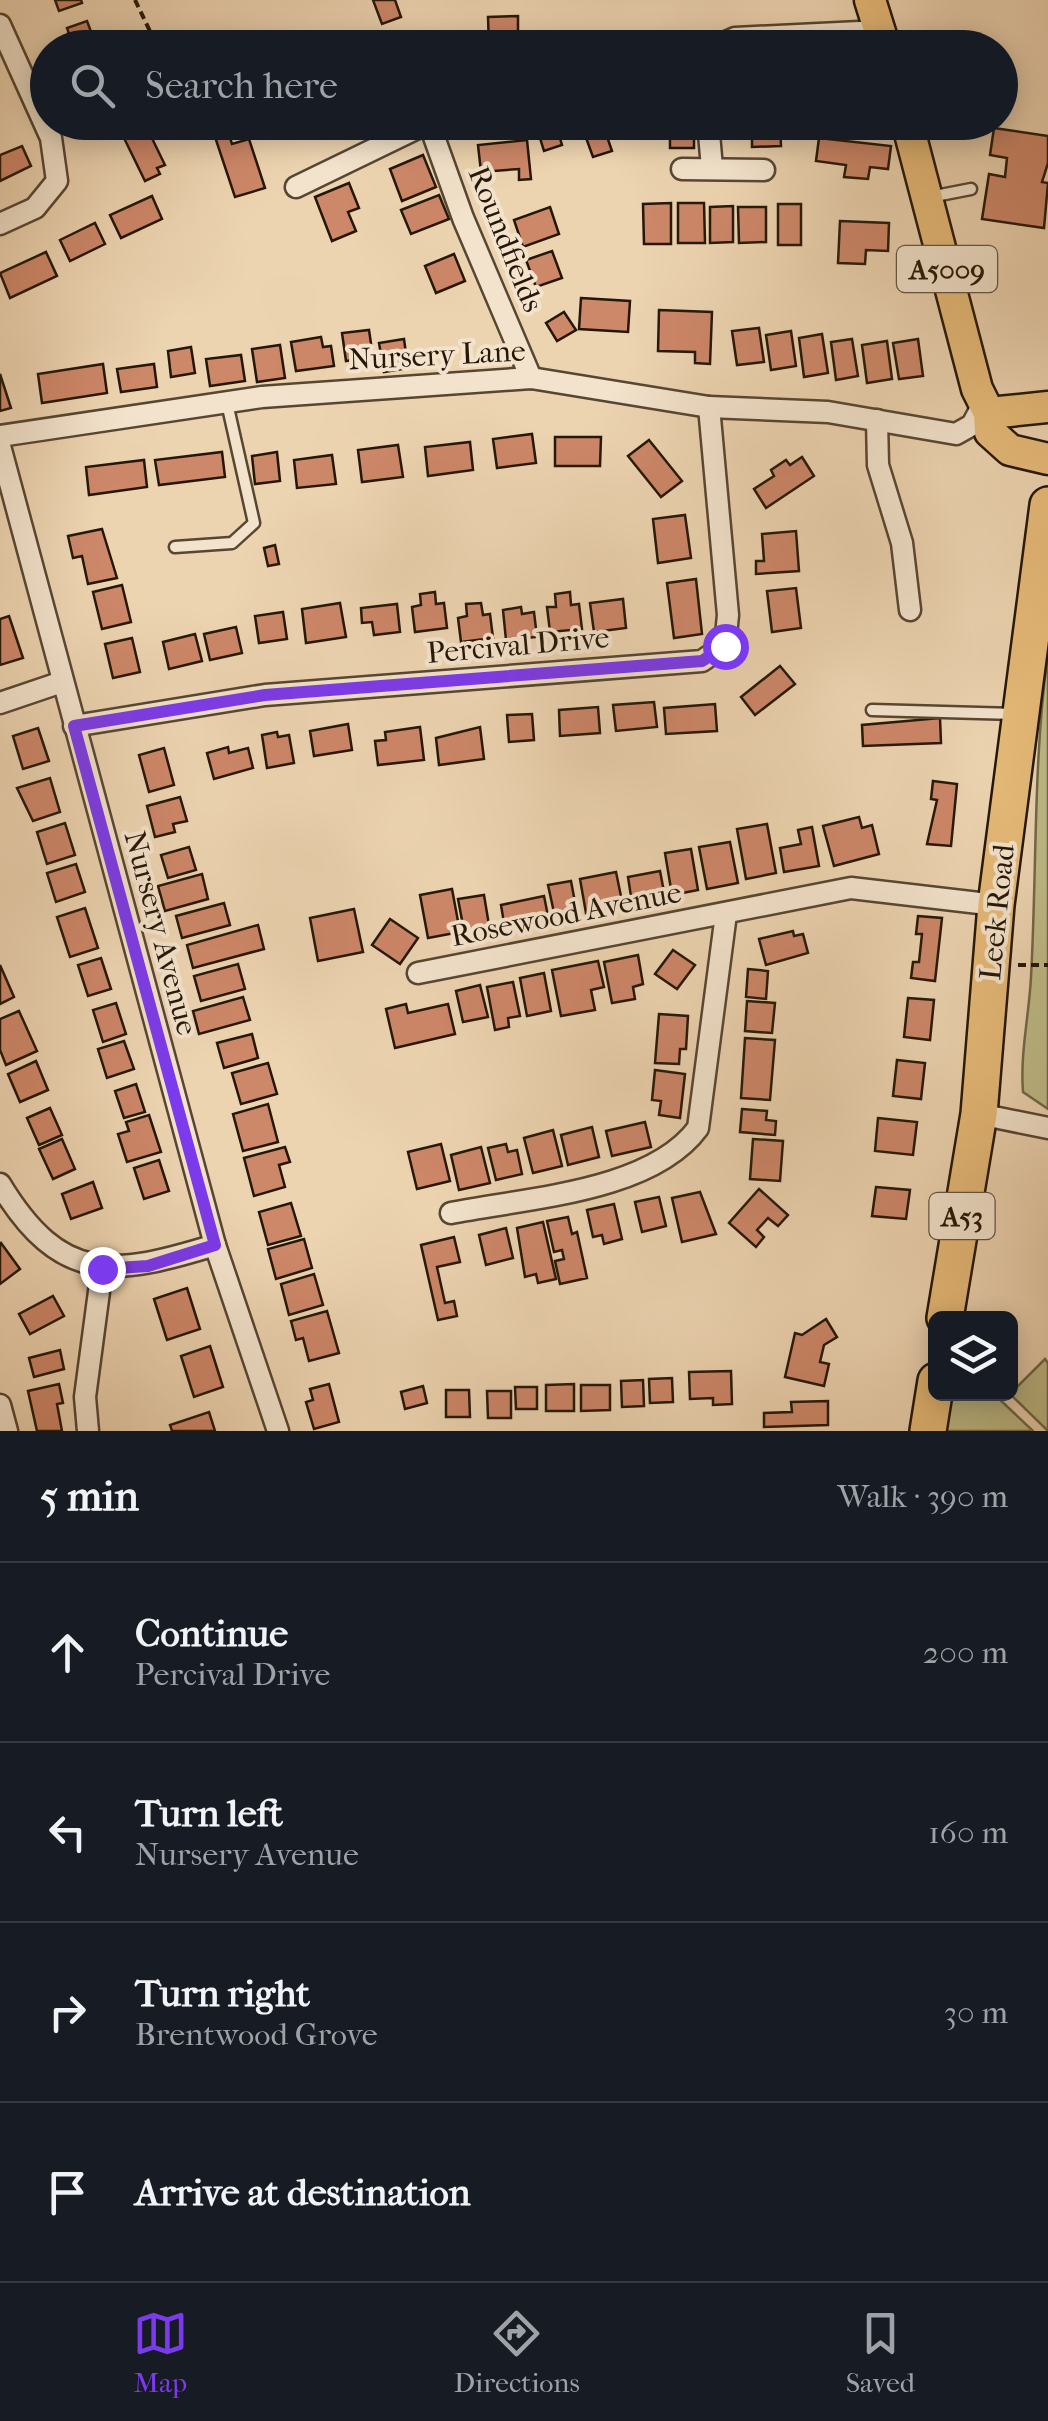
<!DOCTYPE html>
<html lang="en">
<head>
<meta charset="utf-8">
<style>
  :root { --surface:#171b24; --page:#20242c; --text:#f1f3f6; --muted:#9ea1a6; --line:#363941; --accent:#7c3aed }
  body { margin:0; font-family:"IM FELL French Canon",serif; background:var(--page); color:var(--text) }
  .controls { position:absolute; right:30px; bottom:30px; display:grid; overflow:hidden; border-radius:15px; box-shadow:0 5px 25px #0003 }
  .controls button { width:90px; height:90px; display:grid; place-items:center; padding:0; border:0; border-bottom:2px solid var(--line); background:var(--surface); color:var(--text); font:50px sans-serif }
  .stop { position:absolute; width:30px; height:30px; margin:-22px; border:8px solid #7c3aed; border-radius:50%; background:#fff }
  .stop.end { background:#7c3aed; border-color:#fff; box-shadow:0 2px 10px #0008 }
  .list { margin:0; padding:0; list-style:none }
  h2 { display:flex; justify-content:space-between; align-items:center; height:130px; margin:0; padding:0 40px; font-size:42px }
  h2 small { font-size:32px; font-weight:400; color:var(--muted) }
  .list li { display:grid; grid-template-columns:65px 1fr auto; gap:30px; align-items:center; box-sizing:border-box; height:180px; padding:0 40px; border-top:2px solid var(--line) }
  .list b { display:block; font-size:38px; white-space:nowrap }
  .list p { margin:0; font-size:32px; white-space:nowrap; color:var(--muted) }
  .list em { font-size:32px; font-style:normal; color:var(--muted) }
  .icon { flex:none; width:55px; height:55px; fill:none; stroke:currentColor; stroke-width:2; stroke-linecap:round; stroke-linejoin:round }
  .map { position:relative; flex:none; width:1048px; height:1431px; overflow:hidden }
  .search { position:absolute; background:var(--surface); box-shadow:0 5px 25px #0003; left:30px; right:30px; top:30px; height:110px; display:flex; align-items:center; gap:25px; box-sizing:border-box; padding:0 35px; border-radius:55px; color:var(--muted); font-size:38px }
  .sheet { height:850px; background:var(--surface) }
  nav { display:flex; justify-content:space-around; align-items:center; box-sizing:border-box; height:140px; border-top:2px solid var(--line); background:var(--surface); font-size:28px; color:var(--muted) }
  nav a { display:grid; justify-items:center; gap:5px }
  nav .on { color:var(--accent) }
  .map>svg:first-child { display:block }
</style>
</head>
<body>
<div class="map">
<svg width="1048" height="1431" viewBox="0 0 1048 1431">
  <rect width="100%" height="100%" fill="#edd4b1"/>
  <filter id="stains"><feTurbulence type="fractalNoise" baseFrequency=".002" numOctaves="4"/><feColorMatrix values="0 0 0 0 .2 0 0 0 0 .09 0 0 0 0 .02 0 0 0 .5 -.17"/></filter>
  <radialGradient id="worn" r=".72"><stop offset=".6" stop-color="#630" stop-opacity="0"/><stop offset="1" stop-color="#630" stop-opacity=".3"/></radialGradient>
  <g fill="#bebb88" stroke="#726948" stroke-width="2.5">
    <path d="M1048,653v456l-25,-17c-3,-39 6,-76 8,-115 6,-108 2,-216 17,-324z"/>
    <path d="M1045,1359l3,4v68l-38,-37z"/>
    <path d="M949,1394h45l39,37h-89z"/>
  </g>
  <g fill="#cd8769" stroke="#251707" stroke-width="2.5">
    <path d="M55,0h26l1,3 -23,8z"/>
    <path d="M373,0h22l6,17 -19,7z"/>
    <path d="M518,16v32h-29l-1,-31z"/>
    <path d="M87,21l10,27h-23l-7,-20z"/>
    <path d="M353,34l5,14h-21l-2,-7z"/>
    <path d="M465,34l4,14h-21l-2,-7z"/>
    <path d="M535,122h39l2,7 -17,6 3,10 -18,6z"/>
    <path d="M752,122h28l1,24 -29,1z"/>
    <path d="M146,126l19,39 -8,3 3,6 -15,7 -22,-45z"/>
    <path d="M604,128l8,23 -19,6 -8,-22z"/>
    <path d="M994,128l54,8v27l-6,19 6,1 -4,45 -62,-9 7,-45 16,3 2,-19 -17,-3z"/>
    <rect x="670" y="129" width="24" height="19"/>
    <path d="M228,132l4,12 17,-5 16,49 -30,9 -20,-60z"/>
    <path d="M819,138l72,8 -3,23 -18,-2 -2,12 -24,-2 2,-12 -30,-4z"/>
    <path d="M527,140l4,39 -12,1v-11l-38,3 -3,-27z"/>
    <path d="M22,146l9,20 -31,15v-26z"/>
    <path d="M423,155l13,32 -34,14 -12,-32z"/>
    <path d="M349,183l10,25 -11,4 8,19 -24,10 -17,-44z"/>
    <path d="M439,195l10,24 -38,15 -10,-24z"/>
    <path d="M152,196l10,23 -41,19 -11,-23z"/>
    <path d="M671,203v41h-27l-1,-40z"/>
    <path d="M678,203h26l1,40h-27z"/>
    <rect x="778" y="204" width="23" height="41"/>
    <path d="M733,206v36l-23,1v-36z"/>
    <path d="M550,207l9,27 -36,13 -9,-27z"/>
    <path d="M738,207h28v35l-27,1z"/>
    <path d="M840,221l49,2 -1,28 -22,-1 -1,14 -27,-1z"/>
    <path d="M95,223l10,21 -35,17 -10,-21z"/>
    <path d="M552,251l10,27 -26,9 -10,-27z"/>
    <path d="M46,252l11,24 -47,22 -10,-25z"/>
    <path d="M454,254l11,27 -29,12 -11,-27z"/>
    <path d="M581,298l49,3 -2,31 -49,-3z"/>
    <path d="M659,310l53,2 -2,52 -15,-1v-11l-37,-1z"/>
    <path d="M564,312l12,18 -19,11 -11,-18z"/>
    <path d="M759,328l5,34 -27,3 -5,-34z"/>
    <path d="M369,330l4,27 -27,4 -4,-28z"/>
    <path d="M791,331l5,35 -25,4 -5,-35z"/>
    <path d="M822,334l6,39 -24,4 -5,-39z"/>
    <path d="M321,337l2,10 8,-1 3,20 -38,5 -5,-29z"/>
    <path d="M404,339l4,29 -24,4 -5,-29z"/>
    <path d="M852,339l6,37 -22,4 -5,-38z"/>
    <path d="M918,339l5,37 -24,3 -6,-36z"/>
    <path d="M887,341l5,38 -25,4 -5,-38z"/>
    <path d="M280,345l5,33 -28,4 -5,-33z"/>
    <path d="M191,347l4,26 -24,4 -3,-26z"/>
    <path d="M241,355l4,26 -35,5 -4,-27z"/>
    <path d="M103,364l4,29 -65,10 -4,-29z"/>
    <path d="M154,364l3,23 -36,5 -4,-23z"/>
    <path d="M0,374l11,34 -11,3z"/>
    <path d="M532,434l4,29 -39,5 -4,-29z"/>
    <path d="M555,437h46l-1,29h-45z"/>
    <path d="M649,440l33,41 -21,16 -33,-41z"/>
    <path d="M470,442l3,28 -45,6 -3,-29z"/>
    <path d="M398,445l5,32 -41,5 -4,-32z"/>
    <path d="M222,452l3,25 -66,8 -4,-25z"/>
    <path d="M277,452l3,29 -25,3 -3,-28z"/>
    <path d="M332,455l4,29 -39,4 -3,-28z"/>
    <path d="M802,457l12,19 -48,32 -12,-19 20,-13 -3,-6 15,-10 4,5z"/>
    <path d="M144,460l3,27 -58,8 -3,-28z"/>
    <path d="M685,515l6,43 -33,5 -5,-44z"/>
    <path d="M102,529l15,49 -29,6 -6,-28 -9,2 -5,-22z"/>
    <path d="M796,531l3,40 -43,3v-13h8l-2,-27z"/>
    <path d="M275,545l4,19 -11,2 -4,-18z"/>
    <path d="M696,579l6,55 -28,4 -7,-55z"/>
    <path d="M122,585l9,37 -29,7 -9,-37z"/>
    <path d="M796,588l5,40 -29,4 -5,-41z"/>
    <path d="M435,592l1,12 8,-1 3,25 -32,4 -3,-25 9,-2 -1,-11z"/>
    <path d="M570,592l1,13 8,-1 3,25 -32,3 -3,-25h9l-1,-13z"/>
    <path d="M623,599l3,29 -32,4 -4,-29z"/>
    <path d="M340,603l6,34 -40,6 -4,-34z"/>
    <path d="M481,603l2,12 7,-1 3,24 -32,4 -3,-24 9,-2 -1,-12z"/>
    <path d="M397,604l3,28 -26,3 -2,-13 -10,1 -1,-15z"/>
    <path d="M521,607l1,7 12,-2 3,25 -31,3 -3,-30z"/>
    <path d="M283,612l4,27 -28,4 -4,-27z"/>
    <path d="M9,616l14,42 -23,7v-46z"/>
    <path d="M236,627l6,26 -32,7 -6,-26z"/>
    <path d="M195,634l7,27 -33,8 -6,-27z"/>
    <path d="M132,638l8,34 -27,6 -8,-34z"/>
    <path d="M780,666l15,18 -40,31 -14,-18z"/>
    <path d="M654,702l3,25 -41,4 -3,-26z"/>
    <path d="M715,704l2,27 -51,3 -2,-26z"/>
    <path d="M598,707l2,26 -40,3 -1,-26z"/>
    <path d="M532,714l2,26 -25,2 -2,-27z"/>
    <path d="M940,718l1,25 -78,3 -1,-21z"/>
    <path d="M348,724l4,26 -38,6 -4,-25z"/>
    <path d="M420,727l4,33 -46,5 -3,-24 11,-1 -1,-8z"/>
    <path d="M480,727l4,32 -45,6 -3,-27z"/>
    <path d="M38,728l11,33 -26,8 -10,-33z"/>
    <path d="M277,732l1,5 11,-2 5,28 -27,5 -5,-33z"/>
    <path d="M228,747l1,6 19,-5 5,20 -39,11 -7,-26z"/>
    <path d="M164,748l10,37 -25,7 -10,-37z"/>
    <path d="M50,778l10,34 -27,9 -16,-33z"/>
    <path d="M933,781l24,3 -6,62 -24,-2 10,-44 -6,-1z"/>
    <path d="M180,797l7,24 -14,3 2,8 -20,5 -8,-31z"/>
    <path d="M859,817l3,11 10,-3 7,29 -45,12 -11,-40z"/>
    <path d="M65,823l10,32 -28,9 -10,-32z"/>
    <path d="M767,824l9,49 -30,6 -9,-50z"/>
    <path d="M812,827l7,39 -35,6 -4,-24 21,-4 -3,-14z"/>
    <path d="M730,842l8,41 -31,6 -8,-42z"/>
    <path d="M189,847l7,23 -28,8 -7,-23z"/>
    <path d="M691,849l7,41 -26,5 -7,-42z"/>
    <path d="M76,864l9,28 -29,10 -9,-29z"/>
    <path d="M660,871l5,26 -33,6 -4,-26z"/>
    <path d="M616,872l7,34 -37,7 -6,-34z"/>
    <path d="M202,874l6,25 -43,12 -7,-25z"/>
    <path d="M571,881l6,32 -22,4 -7,-32z"/>
    <path d="M452,889l8,43 -32,6 -8,-43z"/>
    <path d="M484,895l6,36 -25,5 -7,-37z"/>
    <path d="M544,896l5,25 -44,8 -4,-24z"/>
    <path d="M224,903l6,22 -48,13 -6,-22z"/>
    <path d="M85,908l13,40 -28,9 -13,-40z"/>
    <path d="M354,909l9,43 -45,9 -8,-43z"/>
    <path d="M918,916l24,2 -7,63 -24,-3 2,-16h6l3,-28h-6z"/>
    <path d="M390,919l28,19 -18,26 -28,-19z"/>
    <path d="M258,925l6,24 -71,19 -6,-23z"/>
    <path d="M793,931l1,5 9,-2 5,19 -42,12 -7,-26z"/>
    <path d="M673,950l22,15 -18,24 -22,-15z"/>
    <path d="M638,955l5,29 -10,3 2,12 -23,4 -8,-41z"/>
    <path d="M101,958l10,31 -23,7 -10,-31z"/>
    <path d="M598,961l6,26 -13,3 4,20 -34,6 -9,-46z"/>
    <path d="M238,964l7,25 -44,12 -7,-25z"/>
    <path d="M0,965l14,32 -14,7z"/>
    <path d="M748,969l20,2 -2,28 -20,-2z"/>
    <path d="M544,973l7,38 -24,5 -7,-38z"/>
    <path d="M513,982l7,34 -12,2 1,9 -14,3 -8,-43z"/>
    <path d="M480,985l8,32 -25,5 -7,-31z"/>
    <path d="M243,997l7,23 -51,14 -6,-23z"/>
    <path d="M908,998l26,2 -4,40 -26,-3z"/>
    <path d="M747,1001l28,2 -3,30 -27,-2z"/>
    <path d="M116,1003l10,31 -23,8 -10,-32z"/>
    <path d="M406,1004l2,9 40,-9 7,30 -60,14 -9,-39z"/>
    <path d="M19,1011l18,40 -31,14 -6,-15v-31z"/>
    <path d="M659,1014l29,2 -2,33h-6l-1,15 -24,-1z"/>
    <path d="M252,1034l6,24 -34,10 -7,-25z"/>
    <path d="M745,1038l30,2 -5,60 -29,-2z"/>
    <path d="M124,1041l10,28 -27,9 -9,-29z"/>
    <path d="M897,1060l28,3 -4,36 -28,-3z"/>
    <path d="M36,1061l12,29 -28,12 -12,-28z"/>
    <path d="M268,1063l9,31 -36,10 -9,-31z"/>
    <path d="M655,1070l30,4 -5,44 -21,-3 2,-14 -9,-1z"/>
    <path d="M136,1084l9,28 -21,6 -9,-27z"/>
    <path d="M268,1104l10,38 -35,9 -10,-37z"/>
    <path d="M50,1108l12,27 -23,10 -12,-27z"/>
    <path d="M742,1109l25,2 -1,9 10,1 -1,14 -35,-3z"/>
    <path d="M149,1115l12,37 -34,10 -9,-28 11,-3 -3,-9z"/>
    <path d="M878,1118l39,4 -4,33 -38,-4z"/>
    <path d="M645,1122l6,25 -39,9 -6,-25z"/>
    <path d="M592,1127l7,30 -31,8 -7,-30z"/>
    <path d="M553,1130l9,36 -29,7 -9,-35z"/>
    <path d="M62,1139l13,30 -22,10 -14,-30z"/>
    <path d="M753,1139l30,2 -3,40 -30,-2z"/>
    <path d="M441,1144l9,37 -33,8 -9,-37z"/>
    <path d="M506,1144l2,8 9,-2 5,24 -26,6 -8,-32z"/>
    <path d="M285,1147l5,15 -11,3 6,22 -31,9 -10,-38z"/>
    <path d="M481,1147l9,36 -31,7 -8,-35z"/>
    <path d="M159,1160l10,31 -25,8 -10,-31z"/>
    <path d="M93,1182l9,26 -31,11 -9,-25z"/>
    <path d="M876,1187l34,3 -4,29 -34,-3z"/>
    <path d="M759,1189l29,26 -10,11 -10,-8 -11,12 7,7 -8,10 -27,-24z"/>
    <path d="M700,1192l16,42 -34,8 -10,-44z"/>
    <path d="M659,1197l7,29 -24,6 -7,-30z"/>
    <path d="M291,1203l10,33 -33,9 -9,-33z"/>
    <path d="M614,1204l8,35 -18,5 -2,-9 -9,2 -6,-27z"/>
    <path d="M568,1217l4,17 5,-2 10,46 -27,6 -5,-23 9,-2 -2,-9 -8,2 -7,-31z"/>
    <path d="M543,1222l13,57 -18,4 -2,-9 -11,3 -8,-49z"/>
    <path d="M506,1228l7,30 -27,7 -7,-30z"/>
    <path d="M454,1237l6,25 -23,5 8,36 9,-2 3,15 -19,4 -17,-75z"/>
    <path d="M304,1239l8,29 -36,11 -8,-30z"/>
    <path d="M1,1243l19,26 -20,15v-40z"/>
    <path d="M314,1274l9,31 -34,10 -8,-31z"/>
    <path d="M187,1288l13,41 -33,11 -13,-41z"/>
    <path d="M53,1296l11,20 -34,18 -11,-20z"/>
    <path d="M327,1311l12,42 -30,8 -6,-23 -7,2 -5,-19z"/>
    <path d="M826,1319l11,18 -13,8 -4,17 9,2 -5,22 -39,-9 10,-44 7,2z"/>
    <path d="M210,1346l13,41 -29,10 -13,-41z"/>
    <path d="M60,1350l4,19 -30,8 -5,-19z"/>
    <path d="M731,1371l1,33 -19,1v-7l-23,1 -1,-27z"/>
    <path d="M672,1378l1,24 -23,1 -1,-24z"/>
    <path d="M643,1380l1,26 -22,1 -1,-26z"/>
    <path d="M59,1384l4,19 -6,1 5,27h-25l-9,-40z"/>
    <path d="M329,1384l10,38 -25,7 -8,-27 7,-2 -3,-11z"/>
    <path d="M574,1384v27h-28v-26z"/>
    <path d="M581,1385h29v25l-29,1z"/>
    <path d="M423,1386l4,17 -22,6 -4,-17z"/>
    <path d="M515,1387h22v22h-21z"/>
    <path d="M446,1390h23l1,27h-24z"/>
    <path d="M487,1391h24v27h-23z"/>
    <path d="M828,1401v24l-64,2v-14l28,-1 -1,-10z"/>
    <path d="M209,1412l6,19h-43l-2,-6z"/>
  </g>
  <g fill="none" stroke-linecap="round" stroke-linejoin="round">
    <defs>
      <g id="lane">
        <path d="M930,197l41,-8"/>
        <path d="M175,547l57,-4 22,-20 -27,-120"/>
        <path d="M872,710l143,4"/>
      </g>
      <g id="street">
        <path d="M0,25l51,113 6,43 -22,27 -35,16"/>
        <path d="M713,48l22,-10 145,-7"/>
        <path d="M708,122l4,46"/>
        <path d="M429,123l34,95 68,160"/>
        <path d="M682,169l82,1"/>
        <path d="M296,187l134,-65"/>
        <path d="M877,420l1,45 24,78 8,67"/>
        <path d="M0,436l262,-39 269,-19 178,29 119,5 128,22 16,-9 10,-19"/>
        <path d="M0,446l215,799 63,186"/>
        <path d="M0,703l62,-21"/>
        <path d="M74,726l191,-31 437,-34 23,-16 3,-30 -19,-208"/>
        <path d="M418,973l433,-85 145,17"/>
        <path d="M979,1114l69,14"/>
        <path d="M0,1184c61,101 114,92 215,61"/>
        <path d="M451,1213c75,-15 200,-21 247,-85l28,-214"/>
        <path d="M0,1405l7,26"/>
        <path d="M88,1431l-3,-34 17,-128"/>
      </g>
      <g id="primary">
        <path d="M870,0l15,48"/>
        <path d="M907,122l70,267 12,24 1,19 20,18 38,9"/>
        <path d="M989,413l59,-6"/>
      </g>
      <g id="highway">
        <path d="M945,1318l34,-204 17,-209 52,-400"/>
        <path d="M928,1431l8,-50"/>
      </g>
    </defs>
    <use href="#lane" stroke="#574632" stroke-width="15"/>
    <use href="#street" stroke="#574632" stroke-width="25"/>
    <use href="#primary" stroke="#251707" stroke-width="35"/>
    <use href="#highway" stroke="#251707" stroke-width="40"/>
    <g stroke="#251707" stroke-width="4" stroke-dasharray="8 5" stroke-linecap="butt">
      <path d="M135,0l23,48"/>
      <path d="M1018,965h30"/>
    </g>
    <use href="#lane" stroke="#f3e3cc" stroke-width="10"/>
    <use href="#street" stroke="#f3e3cc" stroke-width="20"/>
    <use href="#primary" stroke="#e6ba78" stroke-width="30"/>
    <use href="#highway" stroke="#e6ba78" stroke-width="35"/>
  </g>
  <g fill="none" stroke-linecap="round" stroke-linejoin="round">
    <path stroke="#7c3aed" stroke-width="12" d="M102,1269l46,-3 67,-21 -141,-519 191,-31 437,-34 23,-15"/>
  </g>
  <g text-anchor="middle" stroke-width="8" stroke-linejoin="round" paint-order="stroke">
    <g fill="#f3e3cc" stroke="#635442" stroke-width="2.5">
      <rect x="897" y="246" width="100" height="46" rx="8"/>
      <rect x="929.5" y="1193" width="65" height="46" rx="8"/>
    </g>
    <g font-size="28" font-weight="bold" fill="#251707">
      <text x="947" y="279">A5009</text>
      <text x="962" y="1226">A53</text>
    </g>
    <g font-size="30" fill="#251707" stroke="#f3e3cc">
      <text transform="translate(506 239) rotate(68)" y="10">Roundfields</text>
      <text transform="translate(437 355) rotate(-3)" y="10">Nursery Lane</text>
      <text transform="translate(518 645) rotate(-5)" y="10">Percival Drive</text>
      <text transform="translate(997 912) rotate(-84)" y="10">Leek Road</text>
      <text transform="translate(566 914) rotate(-11)" y="10">Rosewood Avenue</text>
      <text transform="translate(161 933) rotate(75)" y="10">Nursery Avenue</text>
    </g>
  </g>
  <rect width="100%" height="100%" filter="url(#stains)"/>
  <rect width="100%" height="100%" fill="url(#worn)"/>
</svg>
<div class="controls">
<button><svg class="icon" aria-label="layers" viewBox="0 0 24 24"><path d="M12 4l9 5-9 5-9-5zM3 14l9 5 9-5"/></svg></button>
</div>
<div class="stop" style="left:725px;top:646px"></div>
<div class="stop end" style="left:102px;top:1269px"></div>
<div class="search"><svg class="icon" aria-label="search" viewBox="0 0 24 24"><circle cx="10" cy="10" r="6"/><path d="M15 15l6 6"/></svg>Search here</div>
</div>
<section class="sheet">
<h2>5 min<small>Walk · 390 m</small></h2>
<ul class="list">
<li><svg class="icon" aria-label="ahead" viewBox="0 0 24 24"><path d="M12 20V5M6 11l6-6 6 6"/></svg><div><b>Continue</b><p>Percival Drive</p></div><em>200 m</em></li>
<li><svg class="icon" aria-label="left" viewBox="0 0 24 24"><path d="M17 20v-9H6M10 6l-5 5 5 5"/></svg><div><b>Turn left</b><p>Nursery Avenue</p></div><em>160 m</em></li>
<li><svg class="icon" aria-label="right" viewBox="0 0 24 24"><path d="M7 20v-9h11M14 6l5 5-5 5"/></svg><div><b>Turn right</b><p>Brentwood Grove</p></div><em>30 m</em></li>
<li><svg class="icon" aria-label="arrive" viewBox="0 0 24 24"><path d="M6 21V4h12l-3 4 3 4H6"/></svg><div><b>Arrive at destination</b></div></li>
</ul>
</section>
<nav>
<a class="on"><svg class="icon" aria-label="map" viewBox="0 0 24 24"><path d="M3 6l6-2 6 2 6-2v14l-6 2-6-2-6 2zM9 4v14M15 6v14"/></svg>Map</a>
<a><svg class="icon" aria-label="directions" viewBox="0 0 24 24"><path d="M12 3l9 9-9 9-9-9zM9 14v-3h6M13 9l2 2-2 2"/></svg>Directions</a>
<a><svg class="icon" aria-label="saved" viewBox="0 0 24 24"><path d="M7 4h10v16l-5-4-5 4z"/></svg>Saved</a>
</nav>
</body>
</html>
